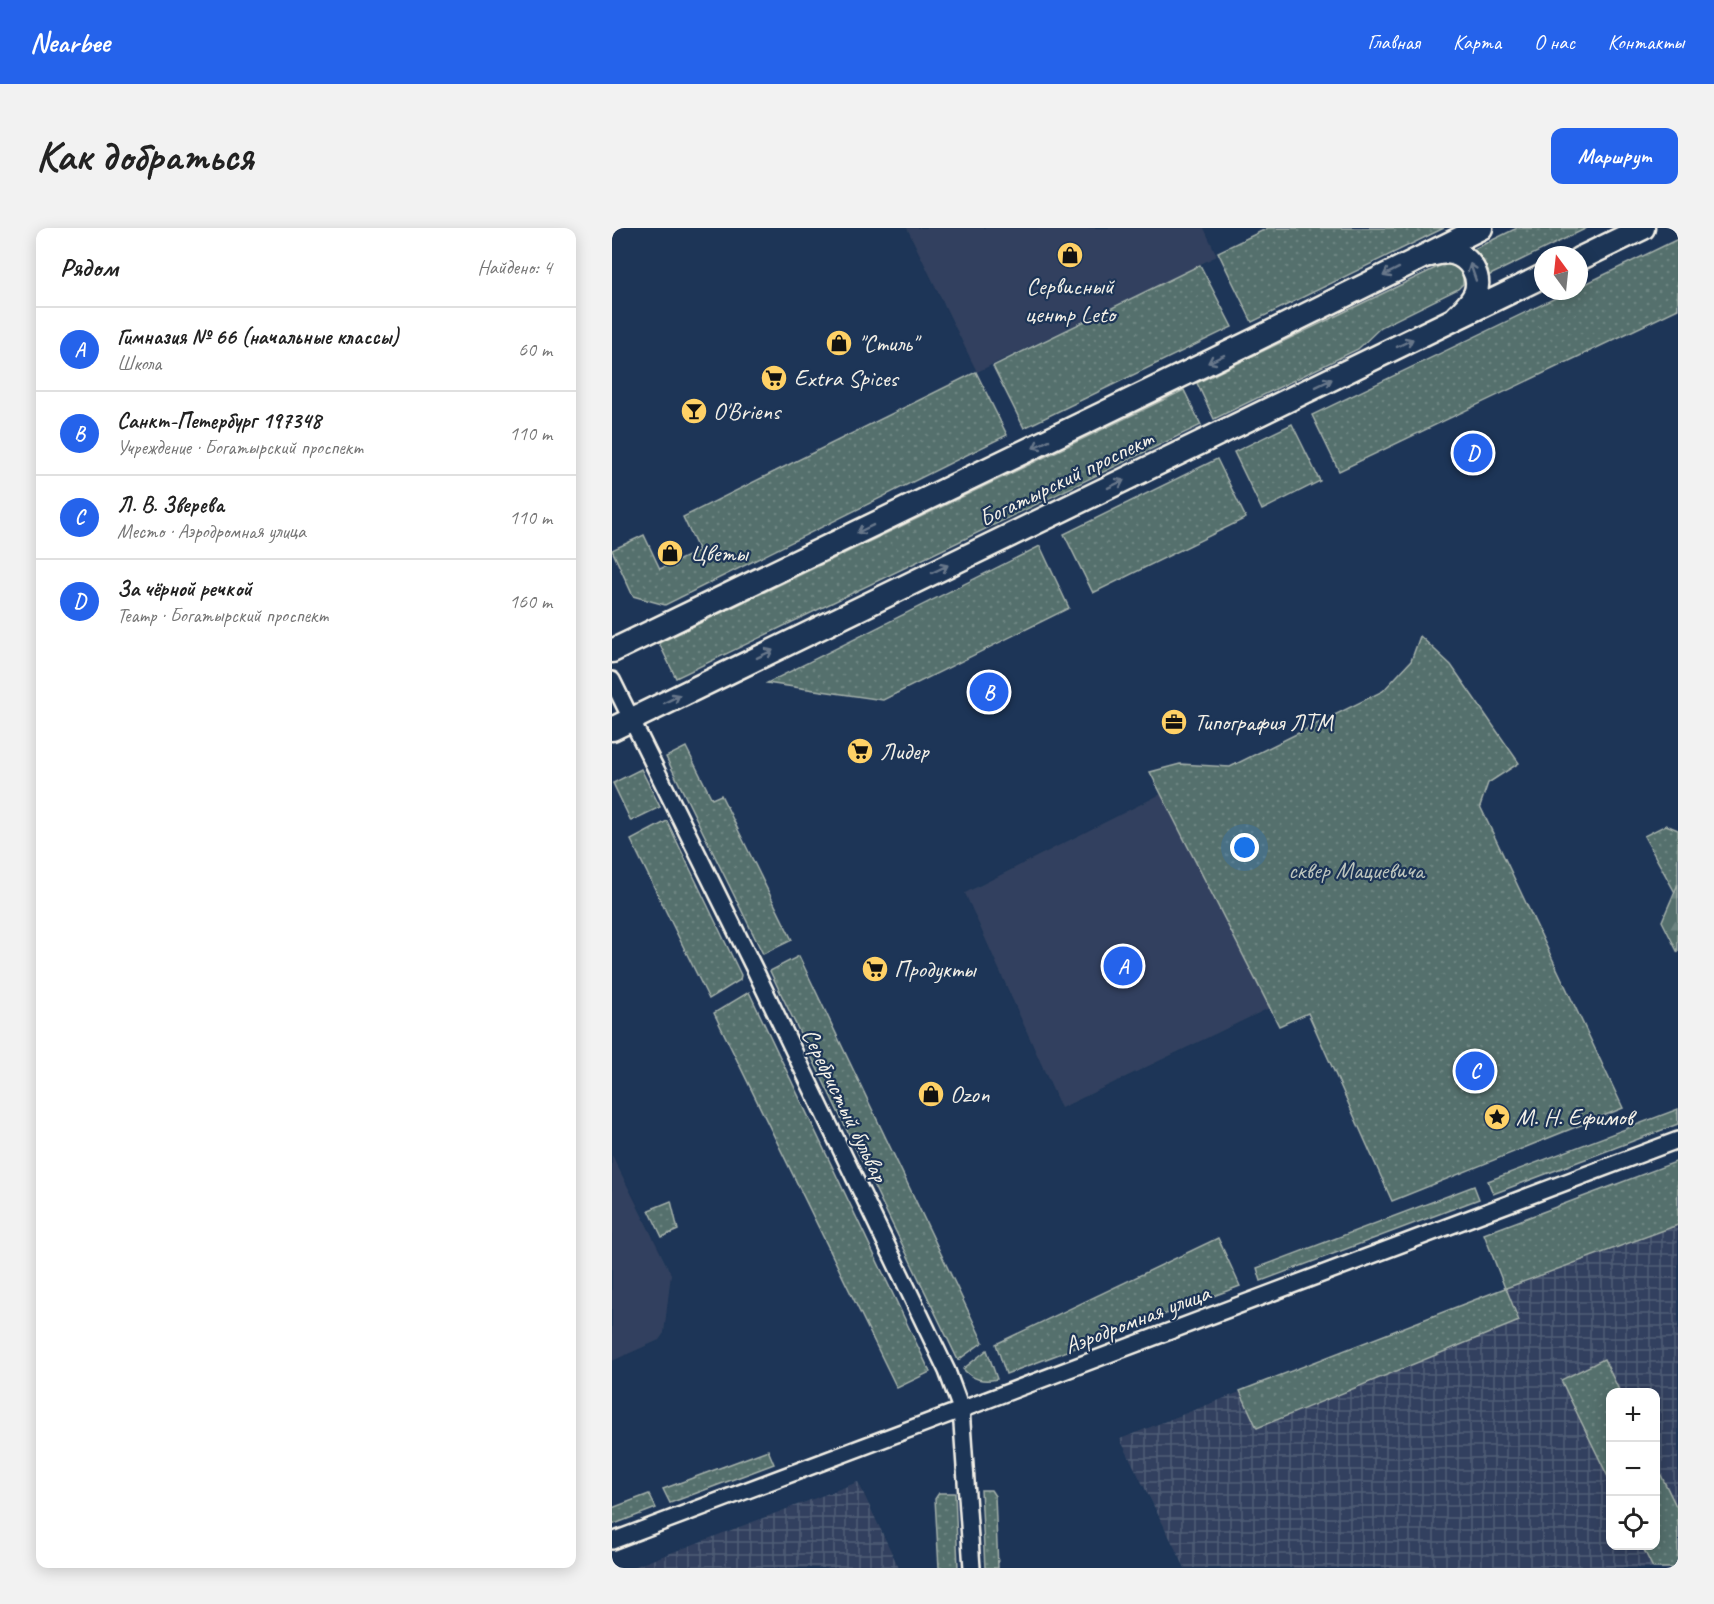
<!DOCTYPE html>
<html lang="ru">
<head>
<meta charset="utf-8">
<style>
  :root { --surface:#fff; --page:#f2f2f2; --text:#222; --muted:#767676; --line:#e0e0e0; --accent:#2563eb }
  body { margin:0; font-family:Caveat,sans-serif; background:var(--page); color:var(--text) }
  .controls { position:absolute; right:18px; bottom:18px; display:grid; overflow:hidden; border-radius:12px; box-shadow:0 3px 15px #0003 }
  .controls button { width:54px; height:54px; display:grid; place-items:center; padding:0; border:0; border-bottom:2px solid var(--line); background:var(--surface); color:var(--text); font:30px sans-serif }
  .compass { position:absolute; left:922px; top:18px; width:54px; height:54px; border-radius:50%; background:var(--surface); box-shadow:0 3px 15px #0003; rotate:345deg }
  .you { position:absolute; left:633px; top:620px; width:21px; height:21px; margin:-15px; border:4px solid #fff; border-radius:50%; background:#1a73e8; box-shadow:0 0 0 9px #1a73e833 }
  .badge { display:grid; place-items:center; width:39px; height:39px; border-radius:50%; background:var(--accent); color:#fff; font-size:20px; font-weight:700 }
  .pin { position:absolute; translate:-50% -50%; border:3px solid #fff; box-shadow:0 2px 6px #0006 }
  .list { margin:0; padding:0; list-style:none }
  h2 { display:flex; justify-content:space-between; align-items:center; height:78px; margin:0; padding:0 24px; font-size:26px }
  h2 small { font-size:20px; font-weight:400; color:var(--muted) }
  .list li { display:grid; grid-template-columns:39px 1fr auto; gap:18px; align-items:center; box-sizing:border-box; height:84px; padding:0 24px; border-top:2px solid var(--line) }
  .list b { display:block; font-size:22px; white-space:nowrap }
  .list p { margin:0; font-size:20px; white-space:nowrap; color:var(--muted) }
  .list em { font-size:20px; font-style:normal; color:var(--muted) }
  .icon { flex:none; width:33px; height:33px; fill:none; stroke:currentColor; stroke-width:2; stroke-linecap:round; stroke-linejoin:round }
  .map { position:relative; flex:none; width:1066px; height:1340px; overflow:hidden; border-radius:12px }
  header { display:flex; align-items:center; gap:36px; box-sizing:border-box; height:84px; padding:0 30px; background:var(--accent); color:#fff }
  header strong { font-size:28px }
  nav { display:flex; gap:33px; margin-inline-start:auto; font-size:21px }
  .intro { display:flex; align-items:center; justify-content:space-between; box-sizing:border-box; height:144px; padding:0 36px }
  h1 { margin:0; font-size:42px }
  .button { padding:15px 27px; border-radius:12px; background:var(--accent); color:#fff; font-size:21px; font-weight:700 }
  main { display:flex; gap:36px; padding:0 36px }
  aside { flex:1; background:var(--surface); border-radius:12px; box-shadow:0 3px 15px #0003 }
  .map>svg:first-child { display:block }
</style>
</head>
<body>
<header>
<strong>Nearbee</strong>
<nav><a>Главная</a><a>Карта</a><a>О нас</a><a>Контакты</a></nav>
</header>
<div class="intro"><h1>Как добраться</h1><a class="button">Маршрут</a></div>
<main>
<aside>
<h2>Рядом<small>Найдено: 4</small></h2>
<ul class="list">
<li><span class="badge">A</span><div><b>Гимназия № 66 (начальные классы)</b><p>Школа</p></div><em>60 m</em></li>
<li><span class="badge">B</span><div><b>Санкт-Петербург 197348</b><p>Учреждение · Богатырский проспект</p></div><em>110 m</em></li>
<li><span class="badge">C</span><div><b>Л. В. Зверева</b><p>Место · Аэродромная улица</p></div><em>110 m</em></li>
<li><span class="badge">D</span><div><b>За чёрной речкой</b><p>Театр · Богатырский проспект</p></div><em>160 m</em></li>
</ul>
</aside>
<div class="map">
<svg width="1066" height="1340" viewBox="0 0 1066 1340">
  <defs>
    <pattern id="industrial-grid" width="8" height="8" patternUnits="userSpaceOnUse" patternTransform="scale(1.5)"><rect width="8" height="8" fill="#32415e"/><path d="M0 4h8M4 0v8" fill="none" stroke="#505d75"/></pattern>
    <pattern id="grass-dots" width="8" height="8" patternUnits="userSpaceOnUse" patternTransform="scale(1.5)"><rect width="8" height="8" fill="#55706d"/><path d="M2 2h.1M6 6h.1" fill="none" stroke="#6e8582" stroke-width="1.8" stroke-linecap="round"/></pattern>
    <pattern id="forest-firs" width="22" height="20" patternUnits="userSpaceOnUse" patternTransform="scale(1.5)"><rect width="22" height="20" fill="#55706d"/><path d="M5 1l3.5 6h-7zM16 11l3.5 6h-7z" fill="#6e8582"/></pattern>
  </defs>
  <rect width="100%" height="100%" fill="#1d3557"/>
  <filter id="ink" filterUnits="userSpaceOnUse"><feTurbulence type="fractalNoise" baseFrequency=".0167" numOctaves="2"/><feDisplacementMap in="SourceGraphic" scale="12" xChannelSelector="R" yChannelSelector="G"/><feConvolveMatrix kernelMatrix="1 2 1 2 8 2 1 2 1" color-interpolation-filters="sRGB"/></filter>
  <g filter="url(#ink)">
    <g fill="#32415e">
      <path d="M295,0h297l13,28 -240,116z"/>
      <path d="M549,566l108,214 -208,100 -96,-215z"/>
      <path d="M0,927l59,119 -7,59 -5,7 -47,21z"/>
    </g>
    <g fill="url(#industrial-grid)" fill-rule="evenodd">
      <path d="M1066,997v343h-493l-65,-129 385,-151zM999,1164h45v154h-45z"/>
      <path d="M246,1254l41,86h-268z"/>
    </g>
    <g fill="url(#grass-dots)" stroke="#a4b0aa" stroke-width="1.5">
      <path d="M656,0h176l-192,94 -34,-70z"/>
      <path d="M905,0h70l-101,49c0,-12 -5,-22 -16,-26z"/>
      <path d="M1066,11v70l-339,162 -27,-56 258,-124h9v-4z"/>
      <path d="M834,35h7l10,8v13l-5,5 -77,38 -23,22 -144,70 -17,-36z"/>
      <path d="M588,37l32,62 -208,101 -31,-62z"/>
      <path d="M364,144l31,63 -342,170 -32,-9 -21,-46 32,-15 16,34 39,-18 -16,-34z"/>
      <path d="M572,162l17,35 -525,253 -17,-35z"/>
      <path d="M680,196l28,57 -58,29 -28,-58z"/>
      <path d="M605,231l29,59 -153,75 -29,-59z"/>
      <path d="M428,318l29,62 -186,92 -116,-17z"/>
      <path d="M808,408l31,29 68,98 -31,20 -8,23 143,302 -231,93 -84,-188 -29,13 -129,-254 30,-8 50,3 153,-76 28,-30z"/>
      <path d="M74,519l26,52 9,-4 71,145 -29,14 -97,-197z"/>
      <path d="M29,541l19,38 -29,14 -18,-38z"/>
      <path d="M55,593l74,154 -1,5 -31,19 -78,-159z"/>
      <path d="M1054,597l12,5v68l-34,-62z"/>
      <path d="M187,728l184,386 -25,18 -188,-389z"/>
      <path d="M137,764l181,380 -33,16 -183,-375z"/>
      <path d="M1066,881v15l-185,70 -5,-13z"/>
      <path d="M1066,933v64l-172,63 13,33 -262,107 -17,-37 265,-103 -21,-54z"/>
      <path d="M862,958l5,13 -218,82 -4,-13z"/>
      <path d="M59,973l7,29 -16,7 -13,-27z"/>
      <path d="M606,1010l22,48 -234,88 -10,-30z"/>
      <path d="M375,1122l10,29c-14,3 -24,1 -34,-10z"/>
      <path d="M992,1131l16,33h-9l-1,89 -49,-101z"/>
      <path d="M156,1222l6,14 -104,39 -7,-14z"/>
      <path d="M1044,1237l22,45v58h-25l-11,-22h14z"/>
      <path d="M369,1262h10l4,6 3,72h-13z"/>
      <path d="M327,1265h16l3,75h-19l-4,-69z"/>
      <path d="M37,1266l7,14 -44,17v-17z"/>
    </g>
    <path fill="url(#forest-firs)" stroke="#a4b0aa" stroke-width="1.5" d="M1066,656v69l-16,-32z"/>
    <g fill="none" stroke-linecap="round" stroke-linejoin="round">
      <defs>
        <g id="minor">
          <path d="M0,452l142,288 193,403 14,38 11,159"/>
          <path d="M0,1313l1066,-401"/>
        </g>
        <g id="secondary">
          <path d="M818,27c8,-2 15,-4 23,-2 17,4 29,24 22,41 -4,9 -11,15 -18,22"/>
          <path d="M967,31l64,-31"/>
          <path d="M0,423l643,-311 226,-112"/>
          <path d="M0,501l931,-453"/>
        </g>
      </defs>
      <use href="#minor" stroke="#f4f1e8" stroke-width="20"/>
      <use href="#secondary" stroke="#f4f1e8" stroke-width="27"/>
      <use href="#minor" stroke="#1d3557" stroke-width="15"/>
      <use href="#secondary" stroke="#1d3557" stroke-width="22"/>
    </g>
    <defs><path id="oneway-shaft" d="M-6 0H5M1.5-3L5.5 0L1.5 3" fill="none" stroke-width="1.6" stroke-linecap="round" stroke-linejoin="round" transform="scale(1.5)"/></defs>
    <g stroke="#68778a">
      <use href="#oneway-shaft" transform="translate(779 44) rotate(153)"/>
      <use href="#oneway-shaft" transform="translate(861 44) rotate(-109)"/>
      <use href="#oneway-shaft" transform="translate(793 115) rotate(-26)"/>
      <use href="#oneway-shaft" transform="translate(604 131) rotate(154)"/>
      <use href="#oneway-shaft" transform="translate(712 155) rotate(-26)"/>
      <use href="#oneway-shaft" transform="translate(429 216) rotate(154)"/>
      <use href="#oneway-shaft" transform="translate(504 256) rotate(-26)"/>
      <use href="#oneway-shaft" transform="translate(253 301) rotate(154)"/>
      <use href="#oneway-shaft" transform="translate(328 341) rotate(-26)"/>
      <use href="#oneway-shaft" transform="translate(153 426) rotate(-26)"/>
      <use href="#oneway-shaft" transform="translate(60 471) rotate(-27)"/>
    </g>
  </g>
  <defs>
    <symbol id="shop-disc" viewBox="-11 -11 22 22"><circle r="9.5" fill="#ffd166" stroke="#1d3557"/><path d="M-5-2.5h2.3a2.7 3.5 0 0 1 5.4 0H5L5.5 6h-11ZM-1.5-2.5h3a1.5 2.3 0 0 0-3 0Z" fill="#111"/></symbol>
    <symbol id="supermarket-disc" viewBox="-11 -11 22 22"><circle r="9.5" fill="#ffd166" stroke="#1d3557"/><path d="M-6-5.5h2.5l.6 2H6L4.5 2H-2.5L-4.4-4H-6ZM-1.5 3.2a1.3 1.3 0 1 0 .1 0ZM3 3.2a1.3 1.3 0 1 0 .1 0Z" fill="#111"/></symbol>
    <symbol id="bar-disc" viewBox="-11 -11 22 22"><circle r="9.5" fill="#ffd166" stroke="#1d3557"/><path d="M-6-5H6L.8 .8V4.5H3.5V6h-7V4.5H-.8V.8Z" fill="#111"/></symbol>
    <symbol id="office-disc" viewBox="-11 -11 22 22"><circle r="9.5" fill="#ffd166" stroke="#1d3557"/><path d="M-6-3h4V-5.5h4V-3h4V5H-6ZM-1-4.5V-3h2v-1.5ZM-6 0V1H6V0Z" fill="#111"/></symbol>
    <symbol id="sight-disc" viewBox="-11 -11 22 22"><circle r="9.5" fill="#ffd166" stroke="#1d3557"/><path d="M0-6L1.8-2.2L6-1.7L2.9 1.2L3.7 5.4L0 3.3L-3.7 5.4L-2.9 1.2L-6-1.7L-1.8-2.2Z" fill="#111"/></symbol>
  </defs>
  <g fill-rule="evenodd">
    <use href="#shop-disc" x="443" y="12" width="30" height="30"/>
    <use href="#shop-disc" x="212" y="100" width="30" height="30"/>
    <use href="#supermarket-disc" x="147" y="135" width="30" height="30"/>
    <use href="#bar-disc" x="67" y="168" width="30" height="30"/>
    <use href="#shop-disc" x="43" y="310" width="30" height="30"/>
    <use href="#office-disc" x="547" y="479" width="30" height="30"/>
    <use href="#supermarket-disc" x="233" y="508" width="30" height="30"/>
    <use href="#supermarket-disc" x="248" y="726" width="30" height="30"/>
    <use href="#shop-disc" x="304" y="851" width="30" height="30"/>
    <use href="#sight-disc" x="870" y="874" width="30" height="30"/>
  </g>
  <g text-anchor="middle" stroke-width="4.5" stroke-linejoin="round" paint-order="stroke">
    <g font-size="24" fill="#f4f1e8" stroke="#1d3557" text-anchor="start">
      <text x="458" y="66" text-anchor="middle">Сервисный<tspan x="458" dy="28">центр Leto</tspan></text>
      <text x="246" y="123">"Стиль"</text>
      <text x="182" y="158">Extra Spices</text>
      <text x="101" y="191">O'Briens</text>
      <text x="78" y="333">Цветы</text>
      <text x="582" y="502">Типография ЛТМ</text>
      <text x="268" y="531">Лидер</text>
      <text x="282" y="749">Продукты</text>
      <text x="338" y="874">Ozon</text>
      <text x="904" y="897">М. Н. Ефимов</text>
    </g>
    <g font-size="24" fill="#f4f1e8" stroke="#1d3557">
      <text transform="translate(454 250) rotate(-26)" y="8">Богатырский проспект</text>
      <text transform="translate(233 877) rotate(64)" y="8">Серебристый бульвар</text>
      <text transform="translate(525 1091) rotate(-21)" y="8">Аэродромная улица</text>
    </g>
    <g font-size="24" fill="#bcc4bd" stroke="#1d3557">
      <text x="744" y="650">сквер Мациевича</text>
    </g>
  </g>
</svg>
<div class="controls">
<button>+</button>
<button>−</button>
<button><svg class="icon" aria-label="locate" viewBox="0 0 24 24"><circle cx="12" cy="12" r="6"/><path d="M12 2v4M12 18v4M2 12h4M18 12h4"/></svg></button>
</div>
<svg class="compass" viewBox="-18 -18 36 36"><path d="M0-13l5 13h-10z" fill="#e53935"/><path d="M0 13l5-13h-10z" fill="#767676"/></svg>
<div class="you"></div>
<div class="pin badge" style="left:511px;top:738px">A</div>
<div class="pin badge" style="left:377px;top:464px">B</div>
<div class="pin badge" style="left:863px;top:843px">C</div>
<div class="pin badge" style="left:861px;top:225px">D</div>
</div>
</main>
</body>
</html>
